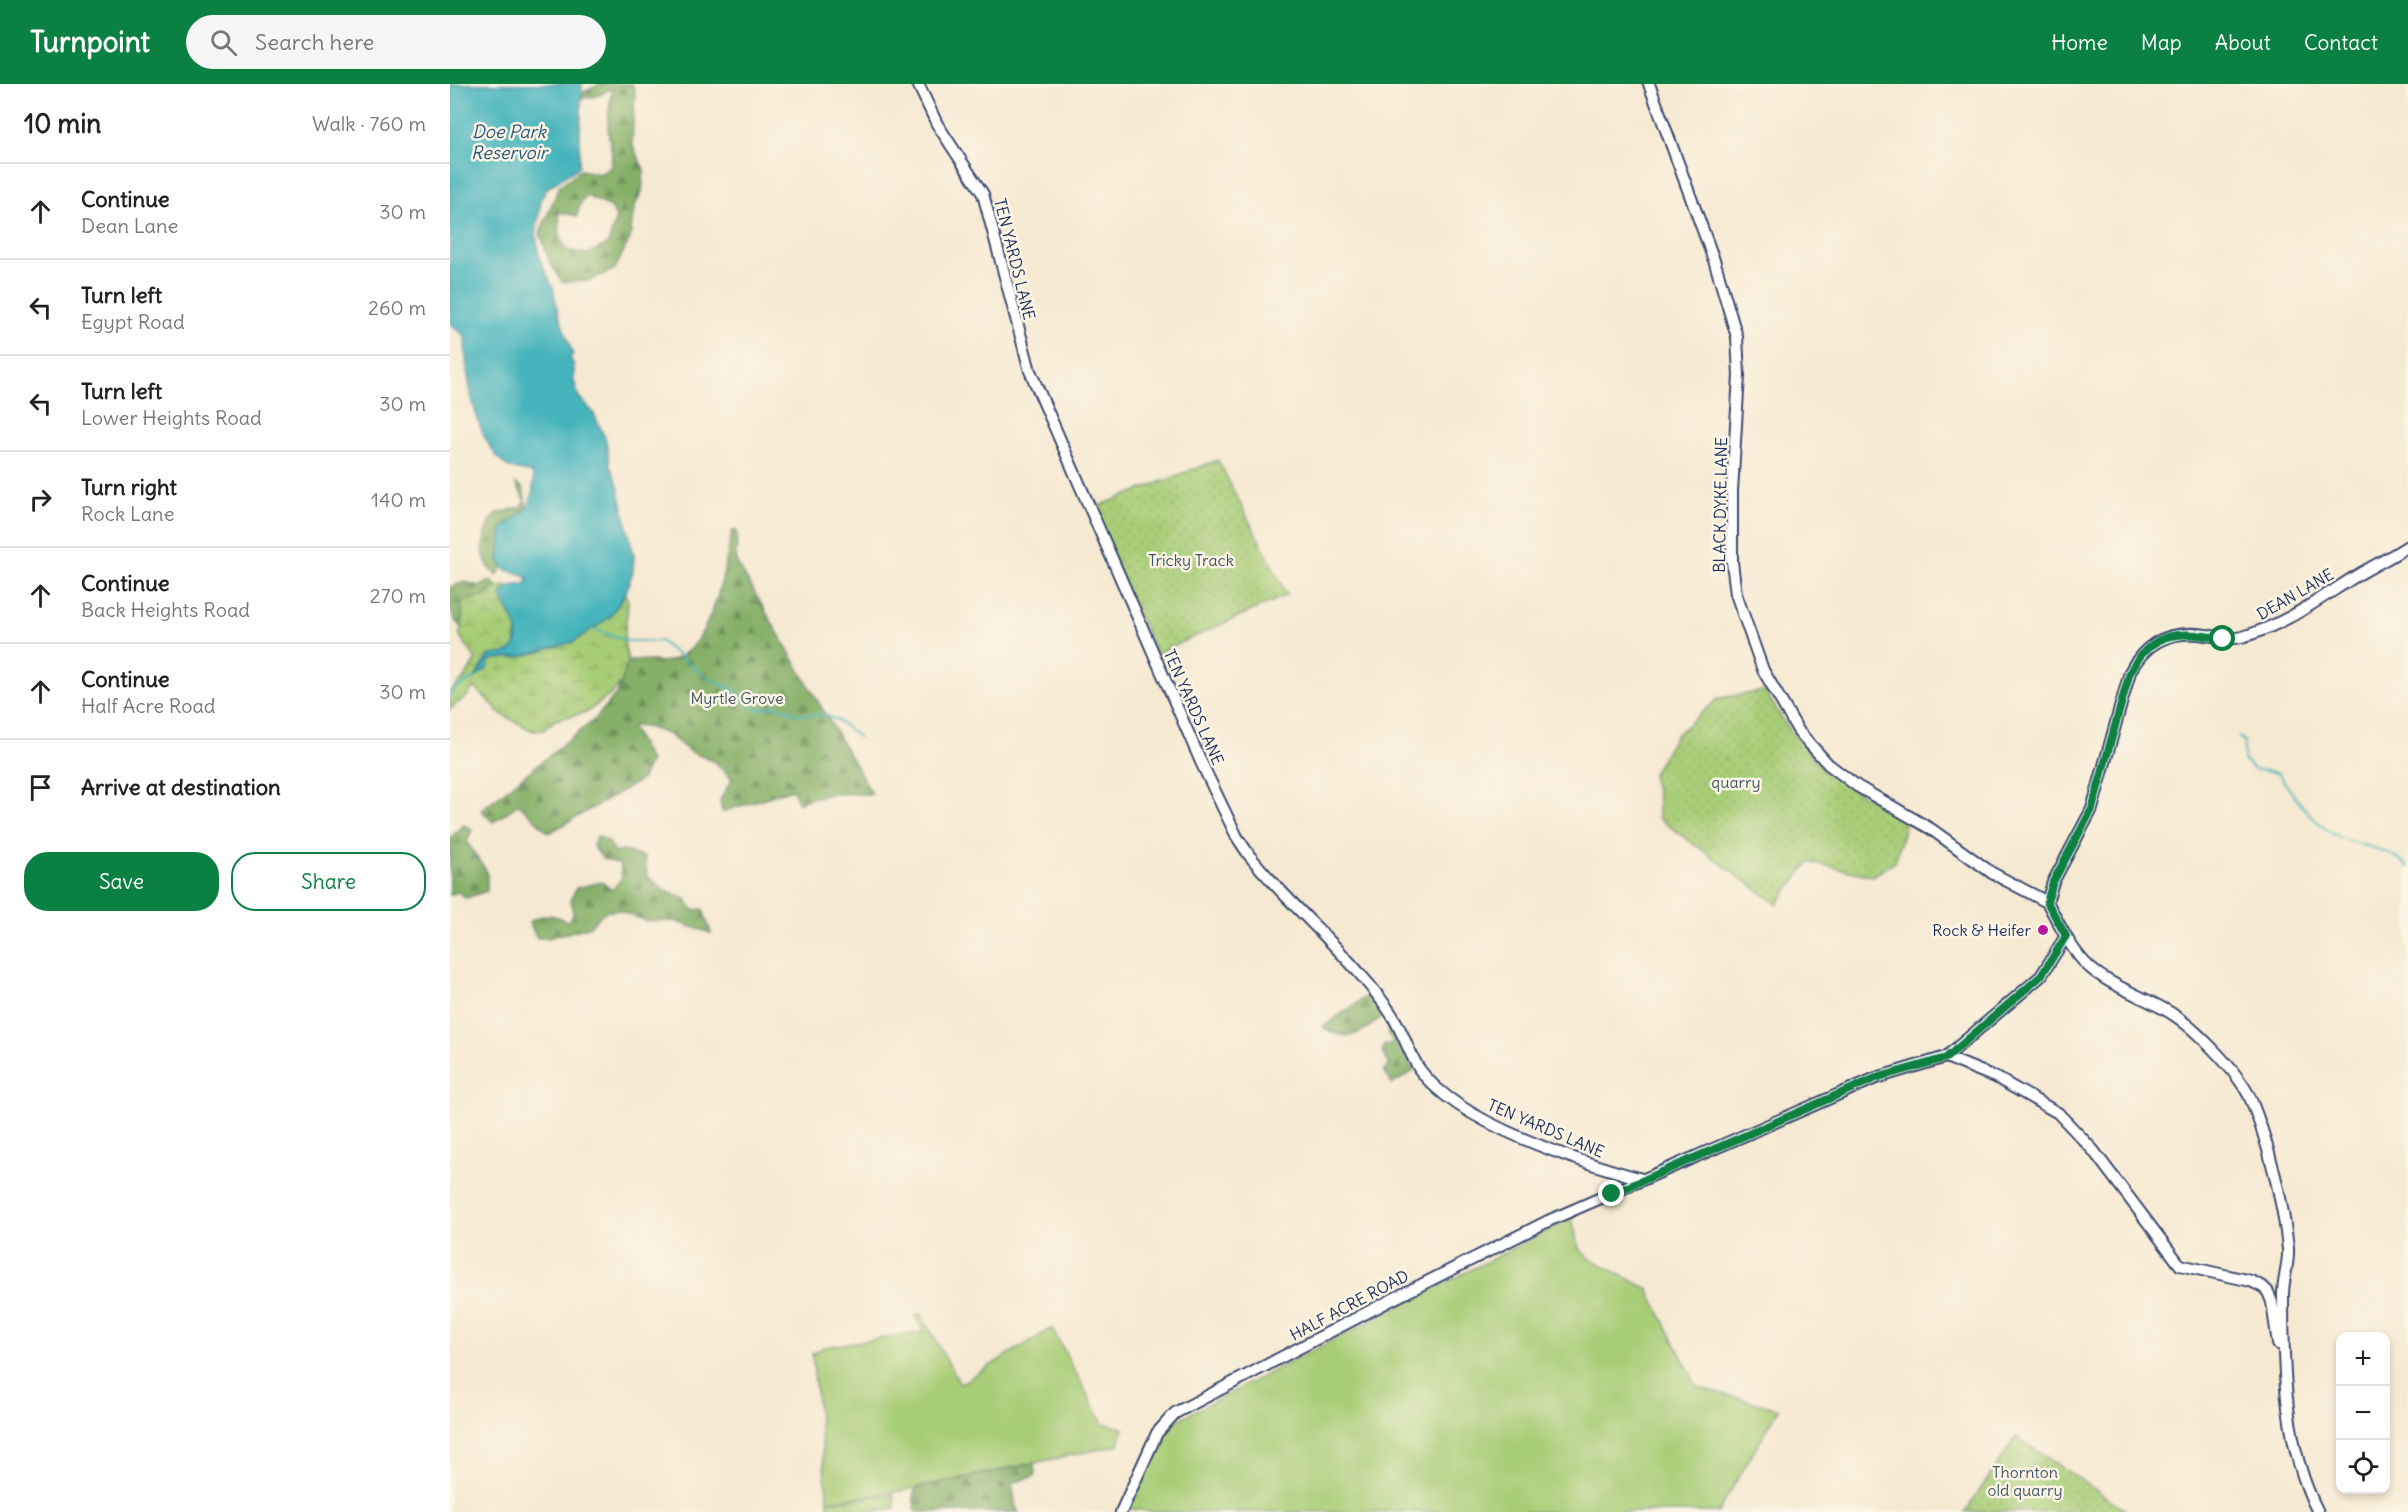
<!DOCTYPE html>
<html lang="en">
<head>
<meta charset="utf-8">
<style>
  :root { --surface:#fff; --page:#f6f6f6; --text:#222; --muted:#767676; --line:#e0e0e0; --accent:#0b8043 }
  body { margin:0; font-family:Delius,sans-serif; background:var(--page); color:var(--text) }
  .controls { position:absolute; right:18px; bottom:18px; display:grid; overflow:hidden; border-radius:12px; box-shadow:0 3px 9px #0003 }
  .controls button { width:54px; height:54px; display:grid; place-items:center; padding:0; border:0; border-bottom:2px solid var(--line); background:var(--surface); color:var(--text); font:30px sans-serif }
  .stop { position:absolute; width:18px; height:18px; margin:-14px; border:4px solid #0b8043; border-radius:50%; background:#fff }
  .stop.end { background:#0b8043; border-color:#fff; box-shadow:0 2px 6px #0008 }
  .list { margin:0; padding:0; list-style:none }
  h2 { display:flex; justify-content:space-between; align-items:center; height:78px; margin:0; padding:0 24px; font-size:26px }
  h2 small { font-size:20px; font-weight:400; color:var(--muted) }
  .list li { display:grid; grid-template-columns:39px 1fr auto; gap:18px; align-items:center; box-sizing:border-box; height:96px; padding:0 24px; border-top:2px solid var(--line) }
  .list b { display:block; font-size:22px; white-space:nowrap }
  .list p { margin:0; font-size:20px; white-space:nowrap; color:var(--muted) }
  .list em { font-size:20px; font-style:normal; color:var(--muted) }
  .actions { display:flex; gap:12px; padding:18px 24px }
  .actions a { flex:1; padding:14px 0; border:2px solid var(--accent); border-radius:24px; text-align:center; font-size:21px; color:var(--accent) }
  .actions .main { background:var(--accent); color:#fff }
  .icon { flex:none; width:33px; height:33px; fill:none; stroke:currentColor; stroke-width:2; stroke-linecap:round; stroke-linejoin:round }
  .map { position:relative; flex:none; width:1958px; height:1428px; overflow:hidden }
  header { display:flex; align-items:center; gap:36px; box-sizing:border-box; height:84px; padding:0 30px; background:var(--accent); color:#fff }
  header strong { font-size:28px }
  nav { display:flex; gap:33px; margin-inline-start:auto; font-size:21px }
  .search { width:420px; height:54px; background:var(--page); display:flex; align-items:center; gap:15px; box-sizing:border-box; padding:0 21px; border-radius:33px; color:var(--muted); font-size:22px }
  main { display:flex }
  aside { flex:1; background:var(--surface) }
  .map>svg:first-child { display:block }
</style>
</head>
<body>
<header>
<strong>Turnpoint</strong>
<div class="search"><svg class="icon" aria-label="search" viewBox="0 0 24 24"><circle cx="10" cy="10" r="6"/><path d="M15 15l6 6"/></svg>Search here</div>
<nav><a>Home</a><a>Map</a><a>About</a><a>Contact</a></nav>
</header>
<main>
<aside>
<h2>10 min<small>Walk · 760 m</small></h2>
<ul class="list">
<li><svg class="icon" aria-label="ahead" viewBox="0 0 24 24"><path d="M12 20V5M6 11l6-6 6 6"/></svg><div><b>Continue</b><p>Dean Lane</p></div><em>30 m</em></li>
<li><svg class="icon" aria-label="left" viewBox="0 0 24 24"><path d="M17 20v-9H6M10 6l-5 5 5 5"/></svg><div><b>Turn left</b><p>Egypt Road</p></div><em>260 m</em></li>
<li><svg class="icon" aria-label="left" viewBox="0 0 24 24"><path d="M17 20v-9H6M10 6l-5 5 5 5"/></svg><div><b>Turn left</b><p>Lower Heights Road</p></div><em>30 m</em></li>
<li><svg class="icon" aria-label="right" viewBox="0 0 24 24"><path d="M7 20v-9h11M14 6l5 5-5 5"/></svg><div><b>Turn right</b><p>Rock Lane</p></div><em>140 m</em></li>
<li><svg class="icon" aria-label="ahead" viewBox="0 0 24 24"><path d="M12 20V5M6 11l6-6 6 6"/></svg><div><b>Continue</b><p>Back Heights Road</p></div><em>270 m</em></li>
<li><svg class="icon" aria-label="ahead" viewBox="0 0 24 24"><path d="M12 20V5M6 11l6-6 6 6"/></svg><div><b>Continue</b><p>Half Acre Road</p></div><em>30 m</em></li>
<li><svg class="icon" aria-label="arrive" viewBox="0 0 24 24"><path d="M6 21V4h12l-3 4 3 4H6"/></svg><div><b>Arrive at destination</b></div></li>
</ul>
<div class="actions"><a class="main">Save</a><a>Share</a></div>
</aside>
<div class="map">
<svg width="1958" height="1428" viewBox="0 0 1958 1428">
  <defs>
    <pattern id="forest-firs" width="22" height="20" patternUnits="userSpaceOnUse" patternTransform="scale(1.5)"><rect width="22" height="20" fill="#86b068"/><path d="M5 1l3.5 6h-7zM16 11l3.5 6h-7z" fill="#6d9059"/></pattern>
    <pattern id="wetland-marsh" width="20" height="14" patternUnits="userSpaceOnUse" patternTransform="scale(1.5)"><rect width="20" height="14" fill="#a8cd77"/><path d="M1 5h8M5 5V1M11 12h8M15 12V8" fill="none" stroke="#90b069"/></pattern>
    <pattern id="park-dots" width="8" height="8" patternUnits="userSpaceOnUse" patternTransform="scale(1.5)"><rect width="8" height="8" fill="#a8cd77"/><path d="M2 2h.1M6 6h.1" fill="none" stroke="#90b069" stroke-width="1.8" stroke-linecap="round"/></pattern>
  </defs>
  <rect width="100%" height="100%" fill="#fcf5e5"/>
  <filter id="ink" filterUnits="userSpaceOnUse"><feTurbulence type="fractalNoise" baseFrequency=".0167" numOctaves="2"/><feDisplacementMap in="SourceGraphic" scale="12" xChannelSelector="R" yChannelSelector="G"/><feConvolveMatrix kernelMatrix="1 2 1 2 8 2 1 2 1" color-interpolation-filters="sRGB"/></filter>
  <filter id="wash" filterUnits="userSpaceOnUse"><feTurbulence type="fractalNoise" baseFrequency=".008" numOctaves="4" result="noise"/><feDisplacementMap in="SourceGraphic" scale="24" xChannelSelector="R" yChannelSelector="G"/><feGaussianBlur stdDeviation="1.35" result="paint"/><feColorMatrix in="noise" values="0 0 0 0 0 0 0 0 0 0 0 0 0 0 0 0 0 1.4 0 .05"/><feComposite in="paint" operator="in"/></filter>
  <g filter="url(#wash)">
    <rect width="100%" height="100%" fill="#f6e9d1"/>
    <g fill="#a8cd77" stroke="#627e6a" stroke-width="1.5">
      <path d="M1122,1134l7,31 10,9 59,31 49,98 82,22 -61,103h-564l-25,-3 33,-70 15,-19z"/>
      <path d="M471,1230l39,70 92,-56 51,96 20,4 -4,17 -223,47 -68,9 -16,-147 12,-7 99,-15 -8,-16z"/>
    </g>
    <g fill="url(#forest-firs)" stroke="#507063" stroke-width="1.5" fill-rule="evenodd">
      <path d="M150,0h32l3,7 -3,53 12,26 -2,21 -8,17 -4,30 -15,31 -26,12 -27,1 -12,-19 -10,-30 20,-48 21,-15 19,4 10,-6c5,-20 -2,-24 -2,-42 0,-13 2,-25 5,-38l-16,8 -16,3 3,-7zM136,112l25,11 5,11 -8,26 -20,10 -22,-4 -6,-14 -1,-24 18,4 4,-14z"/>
      <path d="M66,400l7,4 4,21 -25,19 -3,29 3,11 -5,8c-20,-17 -17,-43 -1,-62l25,-7 4,-6z"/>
      <path d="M282,447h5l-1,30 136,233c-24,-1 -52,-2 -73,9l-7,-14 -70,23 -2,-12 12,-21 -17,-17 -26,-11 -21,-17 -21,-7 -16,-1 19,35 -9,19 -92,53 -30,-29 -26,18 -12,-12 113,-90 23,-27 11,-31c13,-5 27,2 41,-1 42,-8 57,-95 63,-130z"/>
      <path d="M41,497l7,6 -16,10 -20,5v26c-12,-9 -12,-24 -12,-41l15,-5 14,4z"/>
      <path d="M14,741l8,4 -5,13 20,30v19l-21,7 -8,-6 -8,3v-57z"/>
      <path d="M147,752l12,6 6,11 9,-2 21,6 2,19 18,15 20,7 8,12 10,-1 8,24 -37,-12h-28l-27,-11 -15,2 -15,15 -42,11h-10l-8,-16c17,-9 23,-9 39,0l5,-8 -2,-15 5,-11 26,-6 10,8 10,-12 -2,-14 -17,-5 -10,-13z"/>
      <path d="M918,911l17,20c-24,17 -34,30 -62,12z"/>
      <path d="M943,940l21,47 -22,13 -9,-14 7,-4 -8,-14 2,-7 10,-3 -6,-7 -1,-9z"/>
      <path d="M584,1379l1,13 -23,7 4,25 3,4h-103l-3,-16 3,-8z"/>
    </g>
    <path fill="url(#wetland-marsh)" stroke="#627e6a" stroke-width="1.5" d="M59,502l-8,8 16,34 -2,20 -6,4 -21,4 -12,21 14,-17 49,-7 71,-36 16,-25 2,11 -4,38 4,21 -7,21 -11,12 -23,17 -32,8 -12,10 -10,1 -36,-19 -2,-5 -21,-20 -7,9 -17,13v-18l15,-13 11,-19 -17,-24 3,-7v-26l20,-5 16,-10z"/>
    <g fill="url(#park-dots)" stroke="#627e6a" stroke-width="1.5">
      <path d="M768,376l69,135 -131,59 -65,-145z"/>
      <path d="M1315,607l19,31 39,48 83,52 -11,40 -22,14 -64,-14 -32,42 -119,-86v-19l-6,-24 24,-40 43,-37z"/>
      <path d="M1566,1353l113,75h-164z"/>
      <path d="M444,1411l1,13 -30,4h-37v-11z"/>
    </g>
    <path fill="#44b4bc" stroke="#30728d" stroke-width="1.5" d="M0,0h132l-3,83 -32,21 -6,12 -5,35 3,22 14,31 5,24 15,42 -3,4 4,7v16l5,16 14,15 13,28 4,26 7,16 17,74 -1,15 -7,21 -16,25 -37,25 -50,14 -33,4 -3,9 -12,9 13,-22 21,-4c21,-16 -3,-40 -8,-58l8,-8 16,-2 3,-4 -1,-3 -25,-9 -3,-11 3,-29c19,-14 30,-17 31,-42 1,-6 1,-8 -2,-14 -9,-1 -20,-2 -27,-8 -30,-27 -39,-90 -39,-128l-15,-12z"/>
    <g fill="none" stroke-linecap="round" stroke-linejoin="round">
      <g stroke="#44b4bc" stroke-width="2">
        <path d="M143,545l35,12h32l47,37 30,13 12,14 13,4 11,-3 11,2 13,6 30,2 10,4 22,17"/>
        <path d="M0,611l5,-6 20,-11"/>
        <path d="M1789,653l5,5v18l9,9 25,4c16,23 32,47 57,62 23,13 52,10 73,32"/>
      </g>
    </g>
  </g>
  <g filter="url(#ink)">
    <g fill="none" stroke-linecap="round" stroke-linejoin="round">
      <defs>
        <g id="minor">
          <path d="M468,0l19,40 46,70 47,177 171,391 36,75 12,18c36,45 81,82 117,126 11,13 22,26 30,41 9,16 14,33 24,48 39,54 160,92 222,109"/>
          <path d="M1199,0l66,179 22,74 2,38 -7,116v71l4,32 27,76 36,62 29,32 29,22 74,43 61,44 55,29"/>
          <path d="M1597,818c13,23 23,47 42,65 22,19 50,28 75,42 27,14 75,63 87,91 17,41 33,105 37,149 1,15 -5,30 -5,45 0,73 1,152 35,218"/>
          <path d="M1597,818l6,-20 39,-73 38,-137c16,-31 41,-42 76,-37 12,2 24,5 36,2 43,-12 77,-38 114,-61 17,-10 35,-19 52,-30"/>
          <path d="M1496,973l51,21 61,35 35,37 87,115 71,16 12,6 5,5 4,10 6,42"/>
          <path d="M671,1428l36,-79 18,-20 216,-113 157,-79 328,-143 70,-21 95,-81 25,-40"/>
        </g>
      </defs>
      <use href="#minor" stroke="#3c4b6f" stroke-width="14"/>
      <use href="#minor" stroke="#fff" stroke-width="10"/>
    </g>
  </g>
  <g fill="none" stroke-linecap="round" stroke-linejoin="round" filter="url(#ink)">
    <path stroke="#0b8043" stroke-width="8" d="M1162,1110l264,-116 70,-20 95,-82 25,-40 -19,-34 6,-20 39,-73 38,-137c22,-42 51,-42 93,-33"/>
  </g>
  <circle fill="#b5179e" stroke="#fcf5e5" stroke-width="2" cx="1593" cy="846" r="6"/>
  <g text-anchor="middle" stroke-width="5" stroke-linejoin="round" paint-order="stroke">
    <g font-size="16" fill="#1b2f5e" stroke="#fcf5e5">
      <text transform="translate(565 175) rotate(76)" y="6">TEN YARDS LANE</text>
      <text transform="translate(1270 421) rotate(-89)" y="6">BLACK DYKE LANE</text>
      <text transform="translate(1845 510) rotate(-30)" y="6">DEAN LANE</text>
      <text transform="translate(744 623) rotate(66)" y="6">TEN YARDS LANE</text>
      <text transform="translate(1096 1044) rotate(23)" y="6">TEN YARDS LANE</text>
      <text transform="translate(899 1221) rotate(-28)" y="6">HALF ACRE ROAD</text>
    </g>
    <g font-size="16" fill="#3e5664" stroke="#fcf5e5">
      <text x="741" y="482">Tricky Track</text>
      <text x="287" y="620">Myrtle Grove</text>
      <text x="1286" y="704">quarry</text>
      <text x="1575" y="1394">Thornton<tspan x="1575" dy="18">old quarry</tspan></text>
    </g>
    <g font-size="16" fill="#1b2f5e" stroke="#fcf5e5" text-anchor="end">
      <text x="1581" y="852">Rock &amp; Heifer</text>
    </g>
    <g font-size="18" font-style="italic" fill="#27577a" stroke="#fcf5e5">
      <text x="59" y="54">Doe Park<tspan x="59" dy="21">Reservoir</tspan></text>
    </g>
  </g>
</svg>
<div class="controls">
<button>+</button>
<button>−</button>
<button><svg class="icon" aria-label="locate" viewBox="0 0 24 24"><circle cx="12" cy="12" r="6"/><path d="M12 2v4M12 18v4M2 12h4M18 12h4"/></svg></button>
</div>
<div class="stop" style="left:1773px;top:555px"></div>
<div class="stop end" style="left:1162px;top:1110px"></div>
</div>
</main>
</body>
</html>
